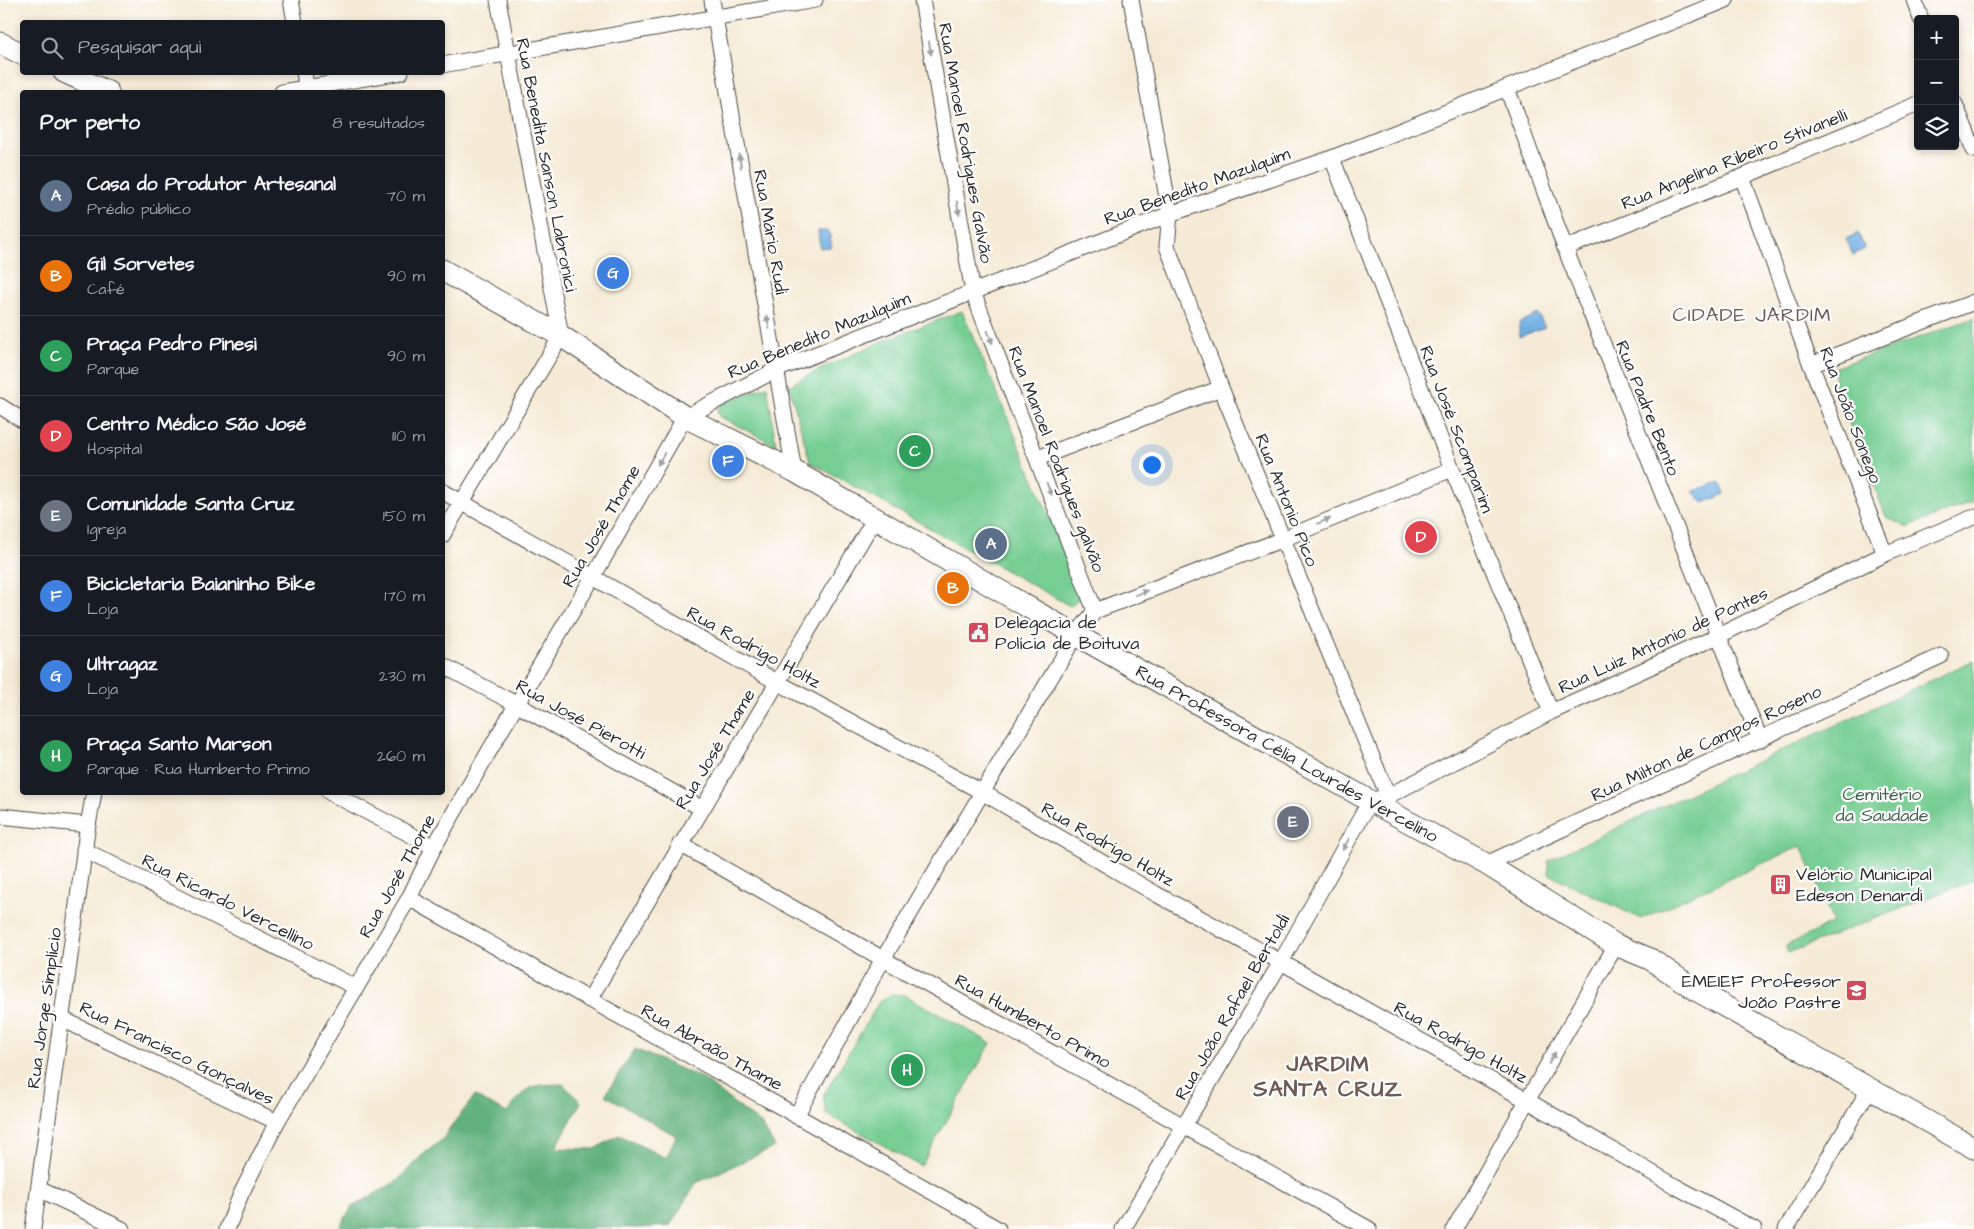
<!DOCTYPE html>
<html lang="pt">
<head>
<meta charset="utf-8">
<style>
  :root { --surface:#171b24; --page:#242831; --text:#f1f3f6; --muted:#9ea1a6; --line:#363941; --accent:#ea580c }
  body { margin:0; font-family:"Architects Daughter",sans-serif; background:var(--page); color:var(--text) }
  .controls { position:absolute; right:15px; top:15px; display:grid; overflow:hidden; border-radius:5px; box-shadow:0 2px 8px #0003 }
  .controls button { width:45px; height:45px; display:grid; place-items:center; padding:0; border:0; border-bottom:1px solid var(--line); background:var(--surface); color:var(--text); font:25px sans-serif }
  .you { position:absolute; left:1151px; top:464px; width:18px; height:18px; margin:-12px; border:4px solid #fff; border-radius:50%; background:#1a73e8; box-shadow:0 0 0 8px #1a73e833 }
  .badge { display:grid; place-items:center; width:32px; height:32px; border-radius:50%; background:var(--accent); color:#fff; font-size:16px; font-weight:700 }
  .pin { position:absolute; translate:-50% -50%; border:2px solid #fff; box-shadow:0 1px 5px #0006 }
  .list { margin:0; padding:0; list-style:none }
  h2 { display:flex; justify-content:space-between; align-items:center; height:65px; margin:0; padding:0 20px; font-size:21px }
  h2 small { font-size:16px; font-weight:400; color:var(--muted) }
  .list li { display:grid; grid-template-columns:32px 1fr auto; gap:15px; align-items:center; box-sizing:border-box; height:80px; padding:0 20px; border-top:1px solid var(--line) }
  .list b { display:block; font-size:19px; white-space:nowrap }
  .list p { margin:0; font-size:16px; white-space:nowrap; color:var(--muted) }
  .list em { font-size:16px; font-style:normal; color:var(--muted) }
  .icon { flex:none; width:28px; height:28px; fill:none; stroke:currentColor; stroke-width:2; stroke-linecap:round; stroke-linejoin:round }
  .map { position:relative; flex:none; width:1974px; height:1229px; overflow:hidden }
  .search { position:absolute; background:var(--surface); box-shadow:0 2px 8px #0003; left:20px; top:20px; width:425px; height:55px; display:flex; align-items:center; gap:12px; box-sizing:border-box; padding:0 18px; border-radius:5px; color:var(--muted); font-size:19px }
  .panel { position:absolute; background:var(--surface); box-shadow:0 2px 8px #0003; left:20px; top:90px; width:425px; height:705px; border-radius:5px }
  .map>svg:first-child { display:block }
</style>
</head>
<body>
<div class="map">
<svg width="1974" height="1229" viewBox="0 0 1974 1229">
  <rect width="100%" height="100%" fill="#fff"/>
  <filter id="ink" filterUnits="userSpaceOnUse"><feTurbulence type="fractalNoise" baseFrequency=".02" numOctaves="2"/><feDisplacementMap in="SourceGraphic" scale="10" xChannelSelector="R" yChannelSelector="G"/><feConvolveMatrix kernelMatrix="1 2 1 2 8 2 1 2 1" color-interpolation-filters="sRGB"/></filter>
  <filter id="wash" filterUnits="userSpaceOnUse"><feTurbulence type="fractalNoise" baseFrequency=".0096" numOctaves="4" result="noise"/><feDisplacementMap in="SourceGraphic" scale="20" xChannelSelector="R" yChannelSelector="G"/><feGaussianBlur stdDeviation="1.12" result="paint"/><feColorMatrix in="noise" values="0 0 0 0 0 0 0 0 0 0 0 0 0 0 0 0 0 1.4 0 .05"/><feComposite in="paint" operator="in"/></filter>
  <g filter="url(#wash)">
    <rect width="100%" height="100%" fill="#f5ead5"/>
    <g fill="#76ce93" stroke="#507c5f">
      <path d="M962,311l110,258 8,29 -10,8 -260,-144 -21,-76 13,-8 78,-36z"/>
      <path d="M1974,318v183l-67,26 -21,-10 -52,-131 2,-19z"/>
      <path d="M767,386l9,59 -56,-28 -3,-6 4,-7z"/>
      <path d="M1974,660v220l-186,73 -2,-7 47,-24 -32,-76 -160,73 -92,-45 -1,-13 5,-3z"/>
      <path d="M891,994l14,1 86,48 -70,123 -95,-52 -3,-18 56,-94z"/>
    </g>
    <path fill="#60b17d" stroke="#466e54" d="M635,1049l67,29 60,47 13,22 -79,36 -26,43 -33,2 -42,-1 -4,2h-253l14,-22 45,-26 23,-24 23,-18 8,-13 24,-30 32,17c21,-29 21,-28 56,-29l18,18 -25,46 39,1 24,-14 47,23 10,-22 -71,-41z"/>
    <g fill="#6faee2" stroke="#4d6c86">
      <path d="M818,231h11l3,16 -12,1z"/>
      <path d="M1858,233l7,16 -12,6 -7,-16z"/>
      <path d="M1538,314l7,13 -26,10v-14z"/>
      <path d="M1720,482l5,12 -22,9 -10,-12z"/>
    </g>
  </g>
  <g filter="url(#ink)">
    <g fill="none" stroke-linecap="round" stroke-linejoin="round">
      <defs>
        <g id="minor">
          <path d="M291,0l4,22"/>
          <path d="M712,0l82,471"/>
          <path d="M1131,0l39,214 -3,32 54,142 167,408"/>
          <path d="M1914,0l7,19"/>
          <path d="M442,65l373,-65"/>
          <path d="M304,72l3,20"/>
          <path d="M1507,88l58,160 195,492"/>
          <path d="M282,92l119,-20"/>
          <path d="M1955,104l19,46"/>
          <path d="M1332,158l120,311 99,243"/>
          <path d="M1742,177l69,188 74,189"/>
          <path d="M1565,248l177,-71 176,-73"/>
          <path d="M1811,365l163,-63"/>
          <path d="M0,406l22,14"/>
          <path d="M1038,458l183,-70"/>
          <path d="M442,491l335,191 205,110 174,102 125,68 247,139 147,85 79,43"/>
          <path d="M442,536l119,-200 -63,-336"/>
          <path d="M1095,611l188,-72 169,-70"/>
          <path d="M442,665l74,39 185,104"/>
          <path d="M329,792l105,55"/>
          <path d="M0,816l88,9"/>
          <path d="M680,844l203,115 486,270"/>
          <path d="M84,850l271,137"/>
          <path d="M1486,864l455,-208"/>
          <path d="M409,898l589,331"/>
          <path d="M589,1000l286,-482"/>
          <path d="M62,1019l215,103"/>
          <path d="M796,1116l87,-157 193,-324 19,-24 -122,-319 -51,-292"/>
          <path d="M39,1189l83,40"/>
          <path d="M33,1229l54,-398 7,-39"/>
          <path d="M227,1229l14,-35 36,-72 132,-224 25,-51 65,-113 94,-157 92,-160 91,-47 394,-156 162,-56 394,-158"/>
          <path d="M1123,1229l158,-267 89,-161 18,-5 163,-84 167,-76 167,-82 89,-37"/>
          <path d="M1454,1229l162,-284"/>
          <path d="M1786,1229l84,-141"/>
        </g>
        <g id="secondary">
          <path d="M0,43l22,11"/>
          <path d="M64,72l44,20"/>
          <path id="s1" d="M442,270l119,66 124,81 109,54 282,164 294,166 116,63 130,81 34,14 46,31 278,158"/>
        </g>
      </defs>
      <use href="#minor" stroke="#494844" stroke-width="17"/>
      <use href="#secondary" stroke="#494844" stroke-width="23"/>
      <use href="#minor" stroke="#fff" stroke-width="15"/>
      <use href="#secondary" stroke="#fff" stroke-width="21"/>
    </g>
    <defs><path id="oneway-solid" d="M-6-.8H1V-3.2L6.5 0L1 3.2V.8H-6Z" transform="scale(1.25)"/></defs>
    <g fill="#a0a0a0">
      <use href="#oneway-solid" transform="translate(930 48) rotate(80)"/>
      <use href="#oneway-solid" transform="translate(740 161) rotate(-100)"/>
      <use href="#oneway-solid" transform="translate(958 208) rotate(80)"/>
      <use href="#oneway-solid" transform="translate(768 322) rotate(-100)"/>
      <use href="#oneway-solid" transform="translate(990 337) rotate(69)"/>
      <use href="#oneway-solid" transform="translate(661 459) rotate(120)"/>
      <use href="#oneway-solid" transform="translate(1049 489) rotate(69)"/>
      <use href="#oneway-solid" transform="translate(1324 521) rotate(-22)"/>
      <use href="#oneway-solid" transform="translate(1141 593) rotate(-21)"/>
      <use href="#oneway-solid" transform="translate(1346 844) rotate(119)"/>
      <use href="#oneway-solid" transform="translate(1552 1058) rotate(-61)"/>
    </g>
  </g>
  <defs>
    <symbol id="civic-square" viewBox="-11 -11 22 22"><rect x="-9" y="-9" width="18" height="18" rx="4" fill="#d1495b" stroke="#fff"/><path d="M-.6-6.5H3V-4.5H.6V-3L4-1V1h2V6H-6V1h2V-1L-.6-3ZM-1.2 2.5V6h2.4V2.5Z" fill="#fff"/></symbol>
    <symbol id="building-square" viewBox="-11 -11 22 22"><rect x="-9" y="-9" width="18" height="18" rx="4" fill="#d1495b" stroke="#fff"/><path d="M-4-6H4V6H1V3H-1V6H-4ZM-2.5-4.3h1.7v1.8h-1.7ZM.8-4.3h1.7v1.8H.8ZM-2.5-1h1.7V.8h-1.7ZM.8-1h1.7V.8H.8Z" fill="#fff"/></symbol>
    <symbol id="school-square" viewBox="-11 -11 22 22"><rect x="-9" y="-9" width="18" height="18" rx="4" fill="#d1495b" stroke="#fff"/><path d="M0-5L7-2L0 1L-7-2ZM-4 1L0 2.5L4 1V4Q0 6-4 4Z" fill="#fff"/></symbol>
  </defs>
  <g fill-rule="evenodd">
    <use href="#civic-square" x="966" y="620" width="25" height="25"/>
    <use href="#building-square" x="1768" y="872" width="25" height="25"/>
    <use href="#school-square" x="1844" y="978" width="25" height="25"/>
  </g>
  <g text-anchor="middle" stroke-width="4.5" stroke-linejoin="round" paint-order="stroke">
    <g font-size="18" fill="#2b2b2b" stroke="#fff">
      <text transform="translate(966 143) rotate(80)" y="6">Rua Manoel Rodrigues Galvão</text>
      <text transform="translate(1734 159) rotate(-22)" y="6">Rua Angelina Ribeiro Stivanelli</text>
      <text transform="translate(547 165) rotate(79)" y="6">Rua Benedita Sanson Labronici</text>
      <text transform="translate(1197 186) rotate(-20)" y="6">Rua Benedito Mazulquim</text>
      <text transform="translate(771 232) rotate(80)" y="6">Rua Mário Rudi</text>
      <text transform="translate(819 335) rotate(-23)" y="6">Rua Benedito Mazulquim</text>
      <text transform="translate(1648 408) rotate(68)" y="6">Rua Padre Bento</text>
      <text transform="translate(1851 415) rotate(69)" y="6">Rua João Sonego</text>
      <text transform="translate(1457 429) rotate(69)" y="6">Rua José Scomparim</text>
      <text transform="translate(1057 459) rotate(69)" y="6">Rua Manoel Rodrigues galvão</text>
      <text transform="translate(1287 500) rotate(68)" y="6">Rua Antonio Pico</text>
      <text transform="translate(601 526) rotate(-60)" y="6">Rua José Thome</text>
      <text transform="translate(1663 640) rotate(-25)" y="6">Rua Luiz Antonio de Pontes</text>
      <text transform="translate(754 647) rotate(29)" y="6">Rua Rodrigo Holtz</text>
      <text transform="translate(581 719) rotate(29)" y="6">Rua José Pierotti</text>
      <text transform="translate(1706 743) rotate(-25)" y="6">Rua Milton de Campos Roseno</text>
      <text transform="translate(715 749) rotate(-59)" y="6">Rua José Thame</text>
      <text dy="6" stroke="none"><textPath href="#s1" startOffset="974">Rua Professora Célia Lourdes Vercelino</textPath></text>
      <text transform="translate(1108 844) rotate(30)" y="6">Rua Rodrigo Holtz</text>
      <text transform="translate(397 876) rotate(-61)" y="6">Rua José Thome</text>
      <text transform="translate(228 902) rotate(27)" y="6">Rua Ricardo Vercellino</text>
      <text transform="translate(1232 1007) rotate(-60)" y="6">Rua João Rafael Bertoldi</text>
      <text transform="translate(44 1008) rotate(-82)" y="6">Rua Jorge Simplício</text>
      <text transform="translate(1033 1021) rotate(29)" y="6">Rua Humberto Primo</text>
      <text transform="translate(1461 1042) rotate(29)" y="6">Rua Rodrigo Holtz</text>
      <text transform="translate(712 1047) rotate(29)" y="6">Rua Abraão Thame</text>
      <text transform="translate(177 1053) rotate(26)" y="6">Rua Francisco Gonçalves</text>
    </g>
    <g font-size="18" fill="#2b2b2b" stroke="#fff" text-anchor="start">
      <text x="995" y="628">Delegacia de<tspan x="995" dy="21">Polícia de Boituva</tspan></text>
      <text x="1796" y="880">Velório Municipal<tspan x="1796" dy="21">Edeson Denardi</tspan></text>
      <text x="1841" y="987" text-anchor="end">EMEIEF Professor<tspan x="1841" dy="21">João Pastre</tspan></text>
    </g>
    <g font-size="18" fill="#45644f" stroke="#fff">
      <text x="1882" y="800">Cemitério<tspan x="1882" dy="21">da Saudade</tspan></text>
    </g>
    <g font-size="20" letter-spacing="1" fill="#6e5b54" stroke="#fff">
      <text x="1752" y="321">CIDADE JARDIM</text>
    </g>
    <g font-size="22" font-weight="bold" letter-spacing="1" fill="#6e5b54" stroke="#fff">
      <text x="1328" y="1071">JARDIM<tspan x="1328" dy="25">SANTA CRUZ</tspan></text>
    </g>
  </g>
</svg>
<div class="controls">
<button>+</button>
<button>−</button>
<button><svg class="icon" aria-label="layers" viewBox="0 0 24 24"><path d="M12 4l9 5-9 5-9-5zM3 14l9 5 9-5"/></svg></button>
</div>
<div class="you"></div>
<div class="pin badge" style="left:991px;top:544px;background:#5c6f8a">A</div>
<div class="pin badge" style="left:953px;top:588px;background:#e8710a">B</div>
<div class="pin badge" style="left:915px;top:451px;background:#2e9e5b">C</div>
<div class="pin badge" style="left:1421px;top:537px;background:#e0444e">D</div>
<div class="pin badge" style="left:1293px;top:822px;background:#6b7280">E</div>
<div class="pin badge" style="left:728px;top:461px;background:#3f7fe0">F</div>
<div class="pin badge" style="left:613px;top:273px;background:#3f7fe0">G</div>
<div class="pin badge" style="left:907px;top:1070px;background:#2e9e5b">H</div>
<div class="search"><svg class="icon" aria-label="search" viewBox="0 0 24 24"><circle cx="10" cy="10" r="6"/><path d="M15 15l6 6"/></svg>Pesquisar aqui</div>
<section class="panel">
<h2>Por perto<small>8 resultados</small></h2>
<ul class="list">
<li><span class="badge" style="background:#5c6f8a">A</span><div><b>Casa do Produtor Artesanal</b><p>Prédio público</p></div><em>70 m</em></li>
<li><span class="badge" style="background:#e8710a">B</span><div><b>Gil Sorvetes</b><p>Café</p></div><em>90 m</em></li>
<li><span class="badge" style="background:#2e9e5b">C</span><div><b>Praça Pedro Pinesi</b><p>Parque</p></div><em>90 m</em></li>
<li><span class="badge" style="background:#e0444e">D</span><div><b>Centro Médico São José</b><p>Hospital</p></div><em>110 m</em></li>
<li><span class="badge" style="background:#6b7280">E</span><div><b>Comunidade Santa Cruz</b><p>Igreja</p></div><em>150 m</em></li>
<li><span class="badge" style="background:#3f7fe0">F</span><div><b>Bicicletaria Baianinho Bike</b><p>Loja</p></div><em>170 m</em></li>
<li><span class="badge" style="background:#3f7fe0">G</span><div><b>Ultragaz</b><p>Loja</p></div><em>230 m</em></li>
<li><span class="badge" style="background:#2e9e5b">H</span><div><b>Praça Santo Marson</b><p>Parque · Rua Humberto Primo</p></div><em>260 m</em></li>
</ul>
</section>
</div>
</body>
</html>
